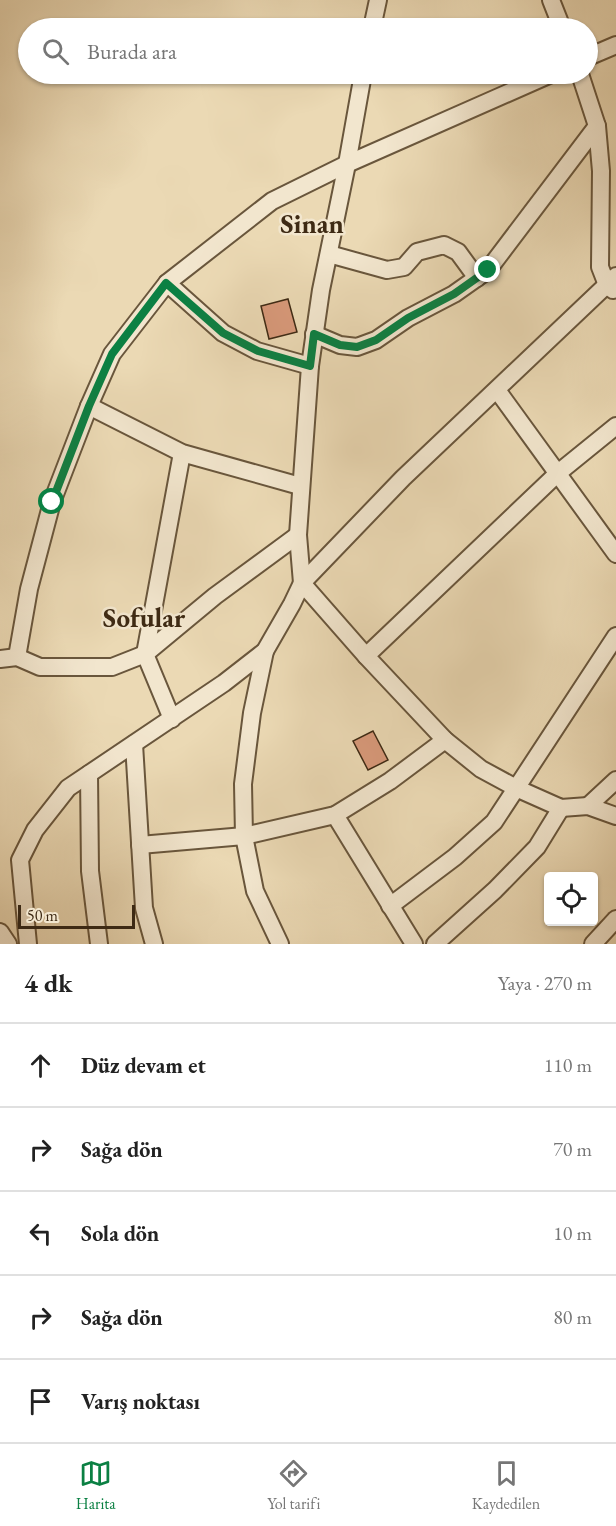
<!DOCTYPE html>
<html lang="tr">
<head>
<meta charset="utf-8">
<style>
  :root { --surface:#fff; --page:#f2f2f2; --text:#222; --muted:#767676; --line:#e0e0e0; --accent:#0b8043 }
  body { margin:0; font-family:"EB Garamond",serif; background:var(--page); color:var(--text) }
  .controls { position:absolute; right:18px; bottom:18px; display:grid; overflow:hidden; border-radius:6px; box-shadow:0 2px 4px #0004 }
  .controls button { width:54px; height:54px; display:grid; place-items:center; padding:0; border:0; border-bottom:2px solid var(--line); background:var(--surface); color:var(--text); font:30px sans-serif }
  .scale { position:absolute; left:18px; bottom:15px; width:117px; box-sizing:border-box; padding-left:6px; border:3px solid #3e2a14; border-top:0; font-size:16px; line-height:21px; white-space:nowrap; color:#3e2a14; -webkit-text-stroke:4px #f2e6ce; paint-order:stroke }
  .stop { position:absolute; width:18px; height:18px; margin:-14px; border:4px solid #0b8043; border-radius:50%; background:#fff }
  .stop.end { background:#0b8043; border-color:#fff; box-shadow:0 2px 6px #0008 }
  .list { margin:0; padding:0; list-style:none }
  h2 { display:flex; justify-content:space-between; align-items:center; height:78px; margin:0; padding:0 24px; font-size:26px }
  h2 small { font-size:20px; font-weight:400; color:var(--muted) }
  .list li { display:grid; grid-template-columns:39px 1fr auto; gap:18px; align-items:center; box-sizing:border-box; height:84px; padding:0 24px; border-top:2px solid var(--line) }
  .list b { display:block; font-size:22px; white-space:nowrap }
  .list em { font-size:20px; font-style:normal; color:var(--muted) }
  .icon { flex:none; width:33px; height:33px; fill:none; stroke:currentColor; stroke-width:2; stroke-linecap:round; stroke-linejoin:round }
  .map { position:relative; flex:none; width:616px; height:944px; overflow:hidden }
  .search { position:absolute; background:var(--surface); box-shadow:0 2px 4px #0004; left:18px; right:18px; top:18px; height:66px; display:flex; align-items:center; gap:15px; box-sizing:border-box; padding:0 21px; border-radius:33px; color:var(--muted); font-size:22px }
  .sheet { height:498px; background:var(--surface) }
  nav { display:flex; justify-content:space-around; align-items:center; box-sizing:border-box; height:84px; border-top:2px solid var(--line); background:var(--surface); font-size:16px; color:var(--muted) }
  nav a { display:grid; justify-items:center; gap:3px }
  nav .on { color:var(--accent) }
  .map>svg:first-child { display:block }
</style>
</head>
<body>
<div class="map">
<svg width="616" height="944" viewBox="0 0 616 944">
  <rect width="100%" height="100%" fill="#ebd9b4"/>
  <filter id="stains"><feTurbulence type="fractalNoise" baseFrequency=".00333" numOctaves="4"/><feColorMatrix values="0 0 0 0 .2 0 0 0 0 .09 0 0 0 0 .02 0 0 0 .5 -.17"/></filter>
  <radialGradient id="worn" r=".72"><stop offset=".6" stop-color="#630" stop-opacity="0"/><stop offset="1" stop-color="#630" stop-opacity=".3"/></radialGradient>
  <g fill="#d8997a" stroke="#3e2a14" stroke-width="1.5">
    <path d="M288,299l9,33 -28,7 -8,-33z"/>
    <path d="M373,731l15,29 -20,10 -15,-29z"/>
  </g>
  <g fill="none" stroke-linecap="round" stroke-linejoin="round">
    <defs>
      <g id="street">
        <path d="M551,0l11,28"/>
        <path d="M372,28l6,-28"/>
        <path d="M588,57l28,-12"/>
        <path d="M363,74l-16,90 -26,126 -11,76 -12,169 4,48 64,73 79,84 36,29 35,19 45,20 27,-2 28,10"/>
        <path d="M580,74l17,52 4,45 -1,96 7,18 6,5"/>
        <path d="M329,254l58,16 17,-3 13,-15 27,-7 14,7 19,26"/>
        <path d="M167,283l56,50 34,18 53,15"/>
        <path d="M314,334l26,11 17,2 19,-7 32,-22 46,-24 34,-24 109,-144"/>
        <path d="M497,390l119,164"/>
        <path d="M89,406l93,47 118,33"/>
        <path d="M265,651l-13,62 -9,71 1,52 11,55 25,53"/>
        <path d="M366,656l192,-183 58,-47"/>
        <path d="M17,657l12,-68 23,-87 37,-96 23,-52 55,-71 105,-82 75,-37 204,-90"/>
        <path d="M0,659l17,-2 23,10h72l33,-13 70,-58 83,-61"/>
        <path d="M172,719l-27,-65 37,-201"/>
        <path d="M134,744l10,164 10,36"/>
        <path d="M89,774l1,97 9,73"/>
        <path d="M588,806l28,-26"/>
        <path d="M335,815l79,129"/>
        <path d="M140,845l104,-9 91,-21 55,-34 55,-41"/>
        <path d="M390,906l65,-49 39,-35 122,-186"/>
        <path d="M0,932l8,12"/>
        <path d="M28,944l-8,-84 15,-30 33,-42 156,-105 41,-32 27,-47 10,-21 101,-105 213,-202"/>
        <path d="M435,944l60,-54 42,-43 24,-39"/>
        <path d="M593,944l23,-25"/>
      </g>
    </defs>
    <use href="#street" stroke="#69563c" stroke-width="20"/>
    <use href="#street" stroke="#f2e6ce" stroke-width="16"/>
  </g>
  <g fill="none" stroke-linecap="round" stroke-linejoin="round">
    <path stroke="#0b8043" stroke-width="8" d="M52,502l37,-96 23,-52 54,-71 57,50 35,18 52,15 4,-32 26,11 17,2 19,-7 32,-22 46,-24 34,-24"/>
  </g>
  <g text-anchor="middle" stroke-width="5" stroke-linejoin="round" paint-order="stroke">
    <g font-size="27" font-weight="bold" fill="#3e2a14" stroke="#f2e6ce">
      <text x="312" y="233">Sinan</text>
      <text x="144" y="627">Sofular</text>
    </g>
  </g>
  <rect width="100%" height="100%" filter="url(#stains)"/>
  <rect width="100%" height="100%" fill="url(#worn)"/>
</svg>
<div class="controls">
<button><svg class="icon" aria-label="locate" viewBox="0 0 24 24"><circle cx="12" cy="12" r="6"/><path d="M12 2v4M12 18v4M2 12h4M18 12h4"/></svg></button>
</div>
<div class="scale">50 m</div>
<div class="stop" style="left:52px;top:502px"></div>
<div class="stop end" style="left:488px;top:270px"></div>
<div class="search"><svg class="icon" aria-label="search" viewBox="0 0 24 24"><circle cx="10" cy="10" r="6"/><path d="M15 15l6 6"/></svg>Burada ara</div>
</div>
<section class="sheet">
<h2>4 dk<small>Yaya · 270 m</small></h2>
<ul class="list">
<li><svg class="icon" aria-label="ahead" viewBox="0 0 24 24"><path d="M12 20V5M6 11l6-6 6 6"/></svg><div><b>Düz devam et</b></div><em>110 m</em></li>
<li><svg class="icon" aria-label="right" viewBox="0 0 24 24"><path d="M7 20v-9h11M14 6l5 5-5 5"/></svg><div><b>Sağa dön</b></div><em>70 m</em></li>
<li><svg class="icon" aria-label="left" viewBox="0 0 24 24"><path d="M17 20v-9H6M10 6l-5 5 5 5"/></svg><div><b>Sola dön</b></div><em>10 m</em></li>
<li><svg class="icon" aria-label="right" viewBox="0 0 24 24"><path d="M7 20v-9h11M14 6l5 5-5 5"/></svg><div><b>Sağa dön</b></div><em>80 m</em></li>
<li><svg class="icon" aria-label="arrive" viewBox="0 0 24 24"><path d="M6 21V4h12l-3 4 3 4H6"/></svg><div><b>Varış noktası</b></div></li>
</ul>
</section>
<nav>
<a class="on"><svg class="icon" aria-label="map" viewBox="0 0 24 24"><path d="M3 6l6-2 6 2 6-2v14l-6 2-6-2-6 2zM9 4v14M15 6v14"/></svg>Harita</a>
<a><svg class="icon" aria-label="directions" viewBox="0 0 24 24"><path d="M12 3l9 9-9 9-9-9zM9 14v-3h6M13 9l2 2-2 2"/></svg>Yol tarifi</a>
<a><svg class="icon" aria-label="saved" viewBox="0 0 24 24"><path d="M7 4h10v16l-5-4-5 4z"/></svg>Kaydedilen</a>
</nav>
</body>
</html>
